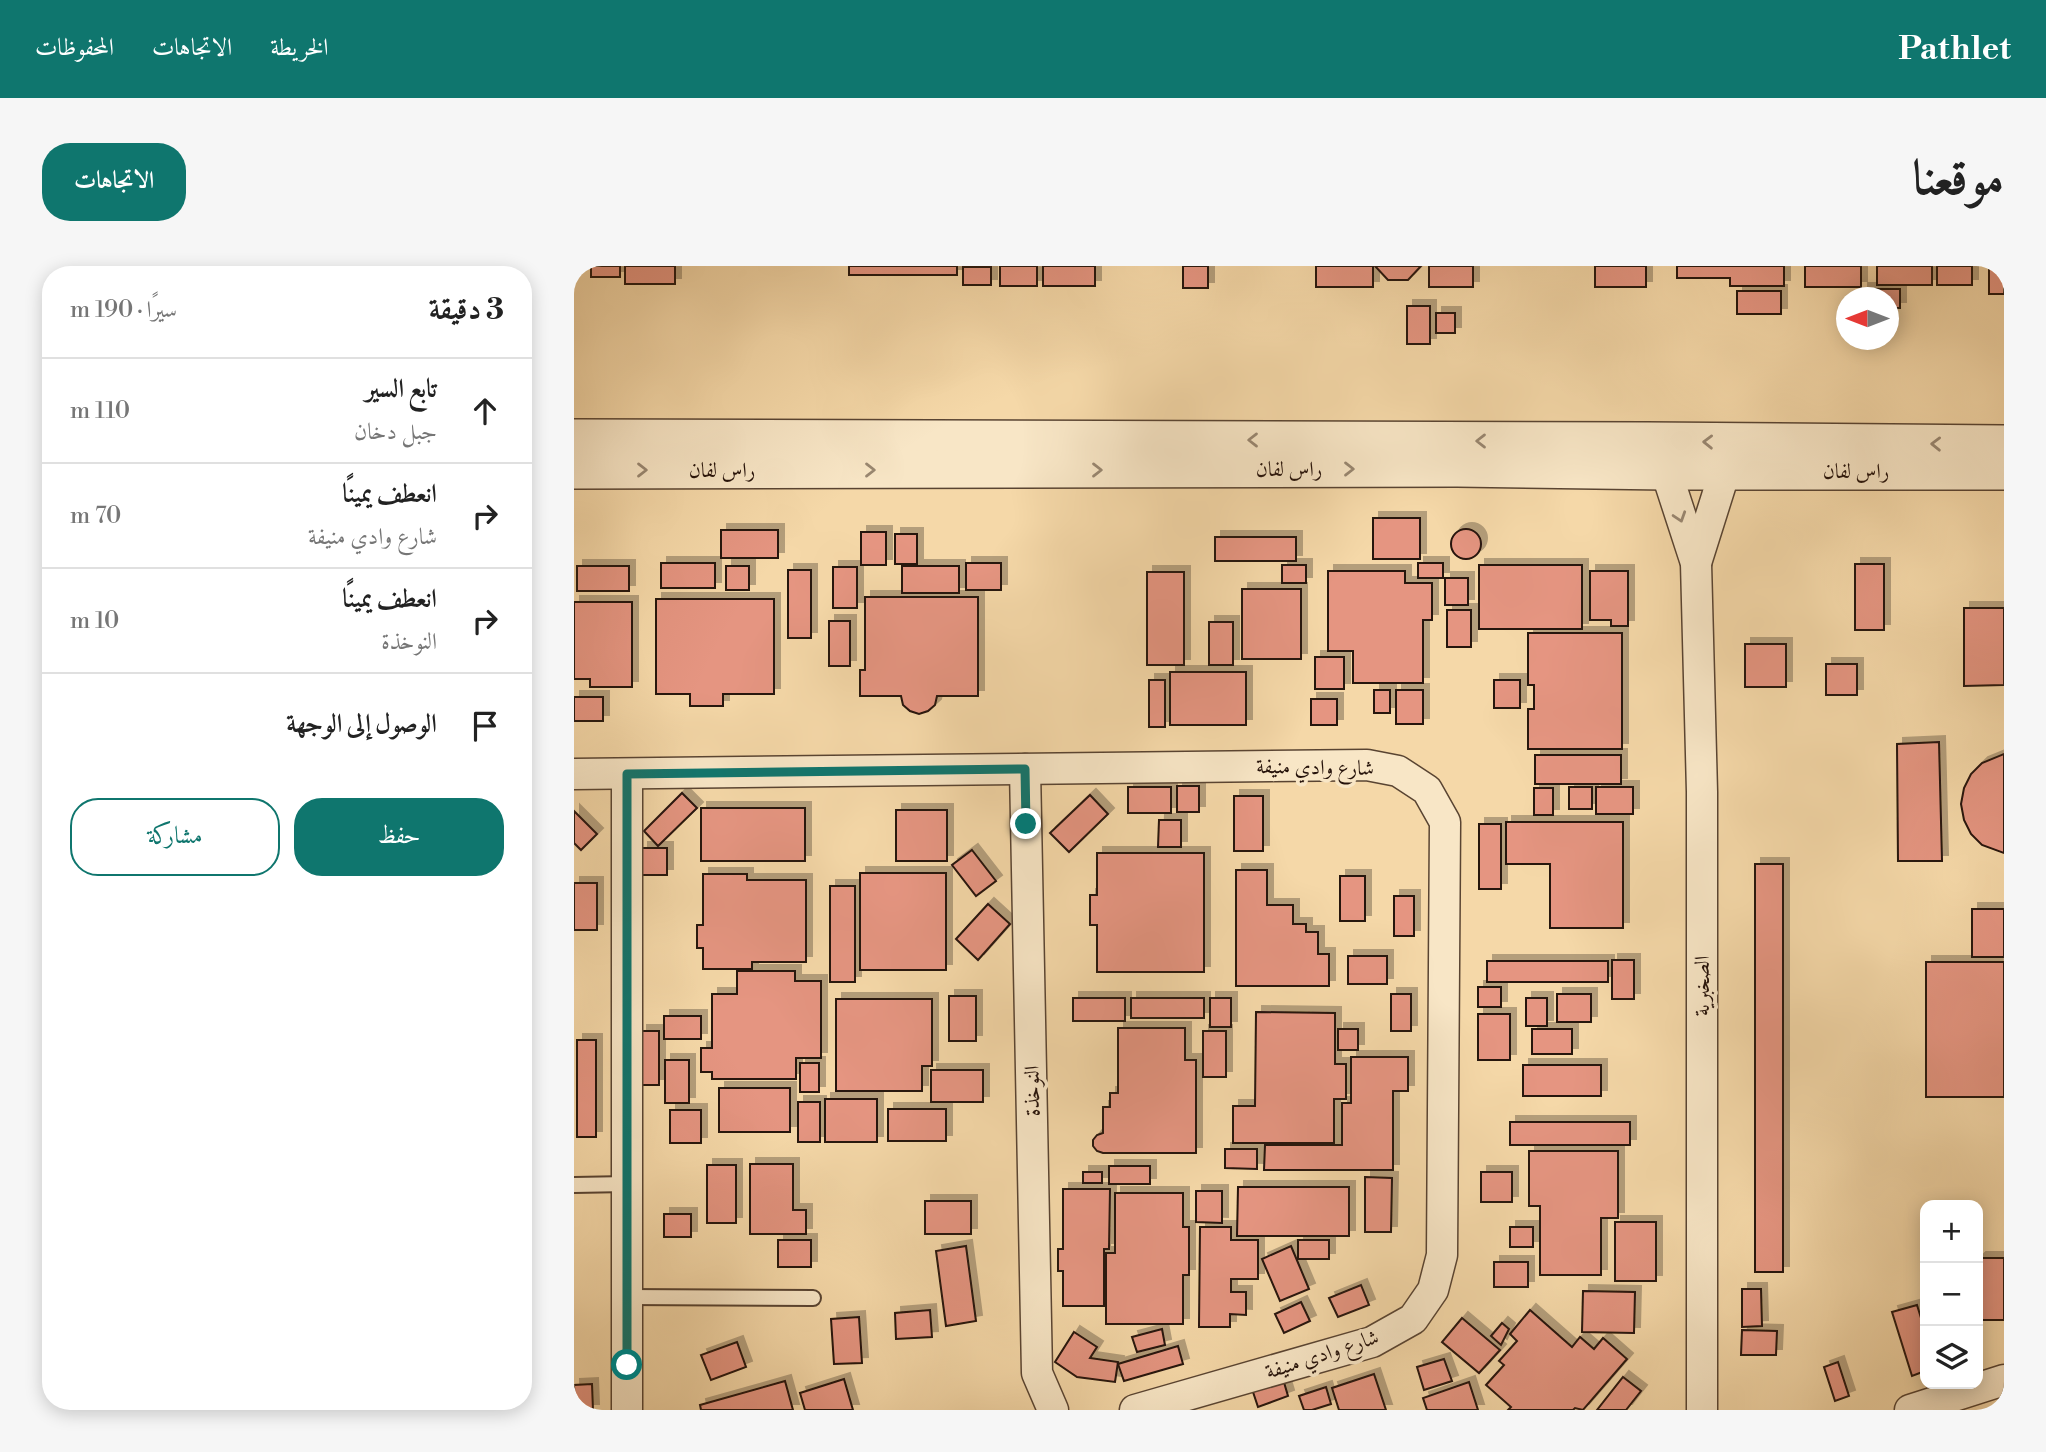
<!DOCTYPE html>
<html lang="ar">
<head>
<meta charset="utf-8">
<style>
  :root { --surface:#fff; --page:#f6f6f6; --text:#222; --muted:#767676; --line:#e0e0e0; --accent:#0f766e }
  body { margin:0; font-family:"Libre Bodoni",Amiri,serif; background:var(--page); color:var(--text); direction:rtl }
  .controls { position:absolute; right:21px; bottom:21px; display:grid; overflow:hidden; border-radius:14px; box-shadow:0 4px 18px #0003 }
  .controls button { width:63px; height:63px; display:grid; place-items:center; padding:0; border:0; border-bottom:2px solid var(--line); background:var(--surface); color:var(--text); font:35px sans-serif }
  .compass { position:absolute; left:1262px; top:21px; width:63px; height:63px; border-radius:50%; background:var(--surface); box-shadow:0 4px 18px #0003; rotate:270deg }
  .stop { position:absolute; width:21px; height:21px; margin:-16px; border:5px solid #0f766e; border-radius:50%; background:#fff }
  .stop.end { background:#0f766e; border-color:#fff; box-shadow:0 2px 7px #0008 }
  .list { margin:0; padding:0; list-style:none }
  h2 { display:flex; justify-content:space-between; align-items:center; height:91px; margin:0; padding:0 28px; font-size:30px }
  h2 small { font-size:23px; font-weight:400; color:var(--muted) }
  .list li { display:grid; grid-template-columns:46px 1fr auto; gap:21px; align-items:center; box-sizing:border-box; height:105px; padding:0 28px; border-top:2px solid var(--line) }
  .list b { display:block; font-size:26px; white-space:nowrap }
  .list p { margin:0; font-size:23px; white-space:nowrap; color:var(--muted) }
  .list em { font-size:23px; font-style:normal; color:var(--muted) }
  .actions { display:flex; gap:14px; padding:21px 28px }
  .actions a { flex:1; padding:16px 0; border:2px solid var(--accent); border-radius:28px; text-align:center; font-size:24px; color:var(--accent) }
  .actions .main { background:var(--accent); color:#fff }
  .icon { flex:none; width:38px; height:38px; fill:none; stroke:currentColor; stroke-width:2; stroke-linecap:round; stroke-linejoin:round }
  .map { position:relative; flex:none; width:1430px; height:1144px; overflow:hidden; direction:ltr; border-radius:28px }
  header { display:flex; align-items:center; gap:42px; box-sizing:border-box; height:98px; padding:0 35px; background:var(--accent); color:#fff }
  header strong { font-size:33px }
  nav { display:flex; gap:38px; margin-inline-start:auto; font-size:24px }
  .intro { display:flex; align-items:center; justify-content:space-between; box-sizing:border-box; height:168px; padding:0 42px }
  h1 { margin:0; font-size:49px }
  .button { padding:18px 32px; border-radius:28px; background:var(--accent); color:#fff; font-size:24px; font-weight:700 }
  main { display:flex; gap:42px; padding:0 42px }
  aside { flex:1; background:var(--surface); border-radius:28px; box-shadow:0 4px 18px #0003 }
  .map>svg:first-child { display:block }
</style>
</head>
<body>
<header>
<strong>Pathlet</strong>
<nav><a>الخريطة</a><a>الاتجاهات</a><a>المحفوظات</a></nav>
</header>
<div class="intro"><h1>موقعنا</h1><a class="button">الاتجاهات</a></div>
<main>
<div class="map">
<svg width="1430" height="1144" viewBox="0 0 1430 1144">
  <defs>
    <filter id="shadow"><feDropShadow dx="6" dy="-6" stdDeviation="0" flood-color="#0004"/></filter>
  </defs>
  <rect width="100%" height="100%" fill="#f5d8a8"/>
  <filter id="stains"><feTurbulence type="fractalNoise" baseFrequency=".00286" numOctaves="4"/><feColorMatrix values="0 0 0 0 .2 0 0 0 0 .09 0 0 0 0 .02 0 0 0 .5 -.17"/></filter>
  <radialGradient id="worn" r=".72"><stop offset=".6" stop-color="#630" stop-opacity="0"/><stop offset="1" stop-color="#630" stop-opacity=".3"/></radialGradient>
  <g fill="#e59581" stroke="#25120a" stroke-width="2" filter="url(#shadow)">
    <rect x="17" y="0" width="29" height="11"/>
    <rect x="51" y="0" width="50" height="18"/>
    <rect x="275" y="0" width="108" height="9"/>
    <rect x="426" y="0" width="37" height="20"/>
    <rect x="469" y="0" width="52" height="20"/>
    <rect x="609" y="0" width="25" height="22"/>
    <rect x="742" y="0" width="57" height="21"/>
    <path d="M801,0h46l-13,14h-20z"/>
    <rect x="855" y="0" width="44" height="21"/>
    <rect x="1021" y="0" width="51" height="21"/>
    <path d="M1103,0h107v20h-54v-8h-53z"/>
    <rect x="1231" y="0" width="56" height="21"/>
    <rect x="1303" y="0" width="55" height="19"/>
    <rect x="1363" y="0" width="35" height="19"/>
    <rect x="1415" y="0" width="15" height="28"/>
    <rect x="389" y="1" width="28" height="18"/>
    <path d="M1288,23h38v19h-12v-10h-26z"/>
    <rect x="1163" y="25" width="44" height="23"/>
    <rect x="833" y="40" width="23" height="38"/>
    <rect x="862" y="47" width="19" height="20"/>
    <rect x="799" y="252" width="47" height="41"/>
    <circle cx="892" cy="278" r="15"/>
    <rect x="147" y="264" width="57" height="28"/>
    <rect x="287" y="266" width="25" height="33"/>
    <rect x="321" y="268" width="22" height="30"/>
    <rect x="641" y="271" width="81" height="24"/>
    <rect x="87" y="297" width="54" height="25"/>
    <rect x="392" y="297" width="35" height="27"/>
    <rect x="844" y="297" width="25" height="15"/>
    <rect x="1281" y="298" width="29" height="66"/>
    <rect x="708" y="299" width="24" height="18"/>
    <rect x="905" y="299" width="103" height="64"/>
    <rect x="3" y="300" width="52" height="25"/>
    <rect x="152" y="300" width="23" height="24"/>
    <rect x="328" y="300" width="57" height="27"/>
    <rect x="259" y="301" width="24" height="41"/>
    <rect x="214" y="304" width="23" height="68"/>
    <path d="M754,305h77v12h27v37h-9v63h-70v-32h-25z"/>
    <path d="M1016,305h38v55h-17v-6h-21z"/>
    <rect x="573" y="306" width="37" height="93"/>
    <rect x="871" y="312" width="23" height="27"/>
    <rect x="668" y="323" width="59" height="70"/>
    <path d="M291,331h113v99h-41l-2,9 -7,6 -9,3 -9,-3 -7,-6 -2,-9h-41v-26h5z"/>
    <path d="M82,333h118v95h-51v12h-33v-12h-34z"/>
    <path d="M0,336h58v85h-42v-8h-16z"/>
    <path d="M1390,342h40v77l-40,1z"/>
    <rect x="873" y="344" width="24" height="37"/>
    <rect x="255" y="355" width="21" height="45"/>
    <rect x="635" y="356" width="24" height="43"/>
    <path d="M954,367h94v116h-94v-40h6v-24h-6z"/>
    <rect x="1171" y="378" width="41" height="43"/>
    <rect x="741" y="391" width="29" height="32"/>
    <rect x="1252" y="398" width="31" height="31"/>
    <rect x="596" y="406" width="76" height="53"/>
    <rect x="575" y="414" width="16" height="47"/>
    <rect x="920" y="414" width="26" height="28"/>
    <rect x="800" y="424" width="16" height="23"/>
    <rect x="822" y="424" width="27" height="34"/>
    <rect x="0" y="431" width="29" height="24"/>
    <rect x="737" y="433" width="26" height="26"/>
    <path d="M1365,476l3,119h-44l-1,-117z"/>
    <path d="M1430,488v99l-22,-8 -11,-11 -7,-14 -3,-16 3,-16 7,-14 11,-11z"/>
    <rect x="961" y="489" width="86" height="29"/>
    <rect x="603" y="520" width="22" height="26"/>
    <rect x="554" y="521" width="43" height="26"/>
    <rect x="995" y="521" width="23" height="22"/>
    <rect x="1022" y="521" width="37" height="27"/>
    <rect x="960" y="522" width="19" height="27"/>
    <path d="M108,527l15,15 -39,38 -14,-15z"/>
    <path d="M516,529l18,19 -39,38 -19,-19z"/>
    <rect x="660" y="530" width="29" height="55"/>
    <rect x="127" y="542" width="104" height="53"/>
    <rect x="322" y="544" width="51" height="51"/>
    <path d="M0,545l23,23 -16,16 -7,-7z"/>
    <path d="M585,554h22v27h-23z"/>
    <path d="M932,556h117v106h-73v-64h-44z"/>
    <rect x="905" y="558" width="22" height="65"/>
    <rect x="68" y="582" width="25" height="27"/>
    <path d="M398,584l24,31 -20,15 -24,-31z"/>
    <path d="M523,587h107v119h-107v-47h-7v-30h7z"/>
    <rect x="1181" y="598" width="28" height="408"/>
    <path d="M662,604h31v35h26v19h13v8h12v22h11v32h-93z"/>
    <rect x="286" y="607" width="86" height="97"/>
    <path d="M129,608h44v6h59v82h-54v7h-49v-21h-6v-23h6z"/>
    <rect x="766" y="610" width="25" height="45"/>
    <rect x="0" y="617" width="23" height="47"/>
    <rect x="256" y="620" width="25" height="96"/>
    <rect x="820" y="630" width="20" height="40"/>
    <path d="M414,638l22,20 -32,36 -22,-21z"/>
    <rect x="1398" y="643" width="32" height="48"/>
    <rect x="774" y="690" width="39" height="28"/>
    <rect x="1038" y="694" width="22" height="39"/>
    <rect x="913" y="695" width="121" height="21"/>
    <rect x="1352" y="696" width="78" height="135"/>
    <path d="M163,705h58v10h26v77h-25v21h-84v-7h-11v-24h11v-54h25z"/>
    <rect x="904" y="721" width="23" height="20"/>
    <rect x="817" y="728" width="20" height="37"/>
    <rect x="983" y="728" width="34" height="28"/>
    <rect x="375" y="730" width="27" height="45"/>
    <rect x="499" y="732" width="52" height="23"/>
    <rect x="557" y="732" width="73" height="20"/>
    <rect x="636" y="732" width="21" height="29"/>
    <rect x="952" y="732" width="21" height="28"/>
    <path d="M262,733h96v67h-10v25h-86z"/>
    <path d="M682,746l79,1v51h11v35h-12v44h-101v-37h22z"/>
    <rect x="904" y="748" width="32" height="46"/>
    <rect x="90" y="750" width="37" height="23"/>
    <path d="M544,762h67v32h11v93h-93l-6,-2 -4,-5v-6l4,-5 6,-2v-26h7v-14h8z"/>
    <rect x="764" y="763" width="20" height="21"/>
    <rect x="958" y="763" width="40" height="25"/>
    <rect x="67" y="765" width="18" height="54"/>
    <rect x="629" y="765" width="23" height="46"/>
    <rect x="3" y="774" width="19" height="97"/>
    <path d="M777,791h57v34h-15v79h-129l1,-25h77v-42h9z"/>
    <rect x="91" y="794" width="24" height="43"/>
    <rect x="226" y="797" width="19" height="29"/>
    <rect x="949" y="799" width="78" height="31"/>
    <rect x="357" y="804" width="52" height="32"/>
    <rect x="145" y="822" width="71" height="44"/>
    <rect x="251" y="833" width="52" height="43"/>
    <rect x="224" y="836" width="22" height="40"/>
    <rect x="314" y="843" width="58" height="32"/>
    <rect x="96" y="844" width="31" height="33"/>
    <rect x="936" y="856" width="120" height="23"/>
    <path d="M651,883h32v20l-32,-1z"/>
    <path d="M955,885h89v67h-17v57h-61v-69h-11z"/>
    <path d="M176,898h43v46h13v24h-56z"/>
    <rect x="133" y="899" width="29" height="58"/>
    <rect x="535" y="900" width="41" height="18"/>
    <rect x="509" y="906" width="19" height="11"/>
    <rect x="907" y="906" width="31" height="30"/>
    <path d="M791,911l27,1 -1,54h-26z"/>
    <path d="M664,921h111v49h-112z"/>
    <path d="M489,923h47l-1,60h-5v57h-41v-35h-5v-22h5z"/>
    <path d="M622,925h26v32l-26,-1z"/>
    <path d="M541,927h68v34h6v48h-6v49h-77v-71h9z"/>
    <rect x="351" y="935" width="46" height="33"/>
    <rect x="90" y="948" width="27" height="23"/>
    <rect x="1041" y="956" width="41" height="59"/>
    <path d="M626,961h31v13h27v39h-27v13h15v23l-16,-1v13h-31z"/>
    <rect x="936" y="961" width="23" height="20"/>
    <rect x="204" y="974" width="33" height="27"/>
    <rect x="724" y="974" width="31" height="19"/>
    <path d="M392,980l10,75 -30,5 -10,-75z"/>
    <path d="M717,980l18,43 -29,12 -18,-42z"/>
    <path d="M1406,992h24v62h-26v-60z"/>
    <rect x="920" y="996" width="34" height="25"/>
    <path d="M787,1019l8,20 -31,12 -9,-19z"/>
    <path d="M1168,1023h19l1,37 -20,1z"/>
    <path d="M1009,1025l52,1 -1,41 -52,-1z"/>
    <path d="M727,1036l9,19 -26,12 -9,-19z"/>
    <path d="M1343,1039l8,26v40l-13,5 -20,-64z"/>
    <path d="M356,1044l2,27 -36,2 -1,-26z"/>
    <path d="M956,1044l42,37 8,-10 14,12 9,-11 24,21 -44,51 -8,-2 -2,2h-65l3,-3 -25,-22 18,-20 -5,-4 18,-20 -7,-7z"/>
    <path d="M285,1051l3,46 -28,1 -3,-45z"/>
    <path d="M888,1052l38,32 -21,23 -37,-31z"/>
    <path d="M928,1057l7,6 -8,16 -10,-9z"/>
    <path d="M588,1063l3,16 -28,7 -5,-15z"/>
    <path d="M1168,1064l35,1 -1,24h-35z"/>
    <path d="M500,1066l23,15 -7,11 28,4 -3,20 -38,-5 -22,-15z"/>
    <path d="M163,1076l9,25 -35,13 -10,-25z"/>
    <path d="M604,1080l5,18 -59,17 -6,-17z"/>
    <path d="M870,1093l8,22 -28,9 -7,-23z"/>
    <path d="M1264,1096l11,34 -14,5 -11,-34z"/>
    <path d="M800,1108l12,36h-47l-7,-22z"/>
    <path d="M1049,1111l18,14 -15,19h-29z"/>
    <path d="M270,1113l9,31h-48l-5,-17z"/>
    <path d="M709,1113l5,17 -30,11 -6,-18z"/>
    <path d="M211,1115l8,29h-92l-1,-5z"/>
    <path d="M895,1116l9,28h-51l-4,-12z"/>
    <path d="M18,1118l1,26h-18l-1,-25z"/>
    <path d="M752,1121l5,17 -19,6h-8l-5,-14z"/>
  </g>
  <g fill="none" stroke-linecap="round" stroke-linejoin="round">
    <defs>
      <g id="service">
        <path d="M0,919l53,-1"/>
        <path d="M53,1031l186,1"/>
      </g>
      <g id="minor">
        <path d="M1092,205l30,92 6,229v618"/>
        <path d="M1122,297l29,-92"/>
        <path d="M451,503l12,604 16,37"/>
        <path d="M0,508l793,-9 31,6 29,19 18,32 -3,433 -9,35 -20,29 -41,23 -237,68"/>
        <path d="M53,508v636"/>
        <path d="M1336,1144l94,-30"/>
      </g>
      <g id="tertiary">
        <path d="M0,172l1073,3 357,3"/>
        <path d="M0,204l883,-2 209,3h338"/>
      </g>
    </defs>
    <use href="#service" stroke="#594432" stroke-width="18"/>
    <use href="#minor" stroke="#594432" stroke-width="33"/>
    <use href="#tertiary" stroke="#594432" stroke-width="40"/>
    <use href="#service" stroke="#f8e6c6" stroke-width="14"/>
    <use href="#minor" stroke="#f8e6c6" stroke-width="30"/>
    <use href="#tertiary" stroke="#f8e6c6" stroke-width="37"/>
  </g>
  <defs><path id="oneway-chevron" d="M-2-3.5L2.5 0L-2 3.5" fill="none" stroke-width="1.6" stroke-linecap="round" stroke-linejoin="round" transform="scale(1.75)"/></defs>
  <g stroke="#998771">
    <use href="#oneway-chevron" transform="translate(679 174) rotate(-180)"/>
    <use href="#oneway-chevron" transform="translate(907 175) rotate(-180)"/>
    <use href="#oneway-chevron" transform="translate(1134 176) rotate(-179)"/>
    <use href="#oneway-chevron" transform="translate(1362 178) rotate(-179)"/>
    <use href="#oneway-chevron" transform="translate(775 203)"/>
    <use href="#oneway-chevron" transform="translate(68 204)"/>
    <use href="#oneway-chevron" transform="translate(296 204)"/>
    <use href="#oneway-chevron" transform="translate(523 204)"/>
    <use href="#oneway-chevron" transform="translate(1106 251) rotate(72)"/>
  </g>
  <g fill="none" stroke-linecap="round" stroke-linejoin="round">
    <path stroke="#0f766e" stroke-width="9" d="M53,1099v-591l398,-5 1,55"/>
  </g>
  <g text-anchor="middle" stroke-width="7" stroke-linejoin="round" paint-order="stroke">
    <g font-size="21" fill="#25120a" stroke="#f8e6c6">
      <text x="715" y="210">راس لفان</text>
      <text x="148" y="211">راس لفان</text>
      <text x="1282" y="212">راس لفان</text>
      <text transform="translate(741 501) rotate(1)" y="7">شارع وادي منيفة</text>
      <text transform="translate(1128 720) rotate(-90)" y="7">الصخبرية</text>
      <text transform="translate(458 825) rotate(-91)" y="7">النوخذة</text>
      <text transform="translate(748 1088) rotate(-18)" y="7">شارع وادي منيفة</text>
    </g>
  </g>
  <rect width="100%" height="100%" filter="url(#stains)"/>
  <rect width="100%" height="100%" fill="url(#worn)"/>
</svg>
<div class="controls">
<button>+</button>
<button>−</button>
<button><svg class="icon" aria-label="layers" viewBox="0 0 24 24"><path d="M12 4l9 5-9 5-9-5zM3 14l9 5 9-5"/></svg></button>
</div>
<svg class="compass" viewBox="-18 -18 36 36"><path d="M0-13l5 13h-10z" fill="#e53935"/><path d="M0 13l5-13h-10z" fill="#767676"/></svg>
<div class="stop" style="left:53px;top:1099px"></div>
<div class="stop end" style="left:452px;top:558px"></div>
</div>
<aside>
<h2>3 دقيقة<small>سيرًا · 190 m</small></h2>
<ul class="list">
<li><svg class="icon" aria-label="ahead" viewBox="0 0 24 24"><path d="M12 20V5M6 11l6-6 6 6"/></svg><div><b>تابع السير</b><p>جبل دخان</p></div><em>110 m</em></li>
<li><svg class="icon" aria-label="right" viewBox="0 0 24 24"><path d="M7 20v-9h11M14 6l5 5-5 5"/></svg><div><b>انعطف يمينًا</b><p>شارع وادي منيفة</p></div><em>70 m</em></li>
<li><svg class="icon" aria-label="right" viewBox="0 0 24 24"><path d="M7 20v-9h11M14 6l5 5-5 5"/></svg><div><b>انعطف يمينًا</b><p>النوخذة</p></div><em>10 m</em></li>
<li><svg class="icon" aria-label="arrive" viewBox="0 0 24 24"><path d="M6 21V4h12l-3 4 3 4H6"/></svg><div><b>الوصول إلى الوجهة</b></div></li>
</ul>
<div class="actions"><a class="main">حفظ</a><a>مشاركة</a></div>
</aside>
</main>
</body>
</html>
